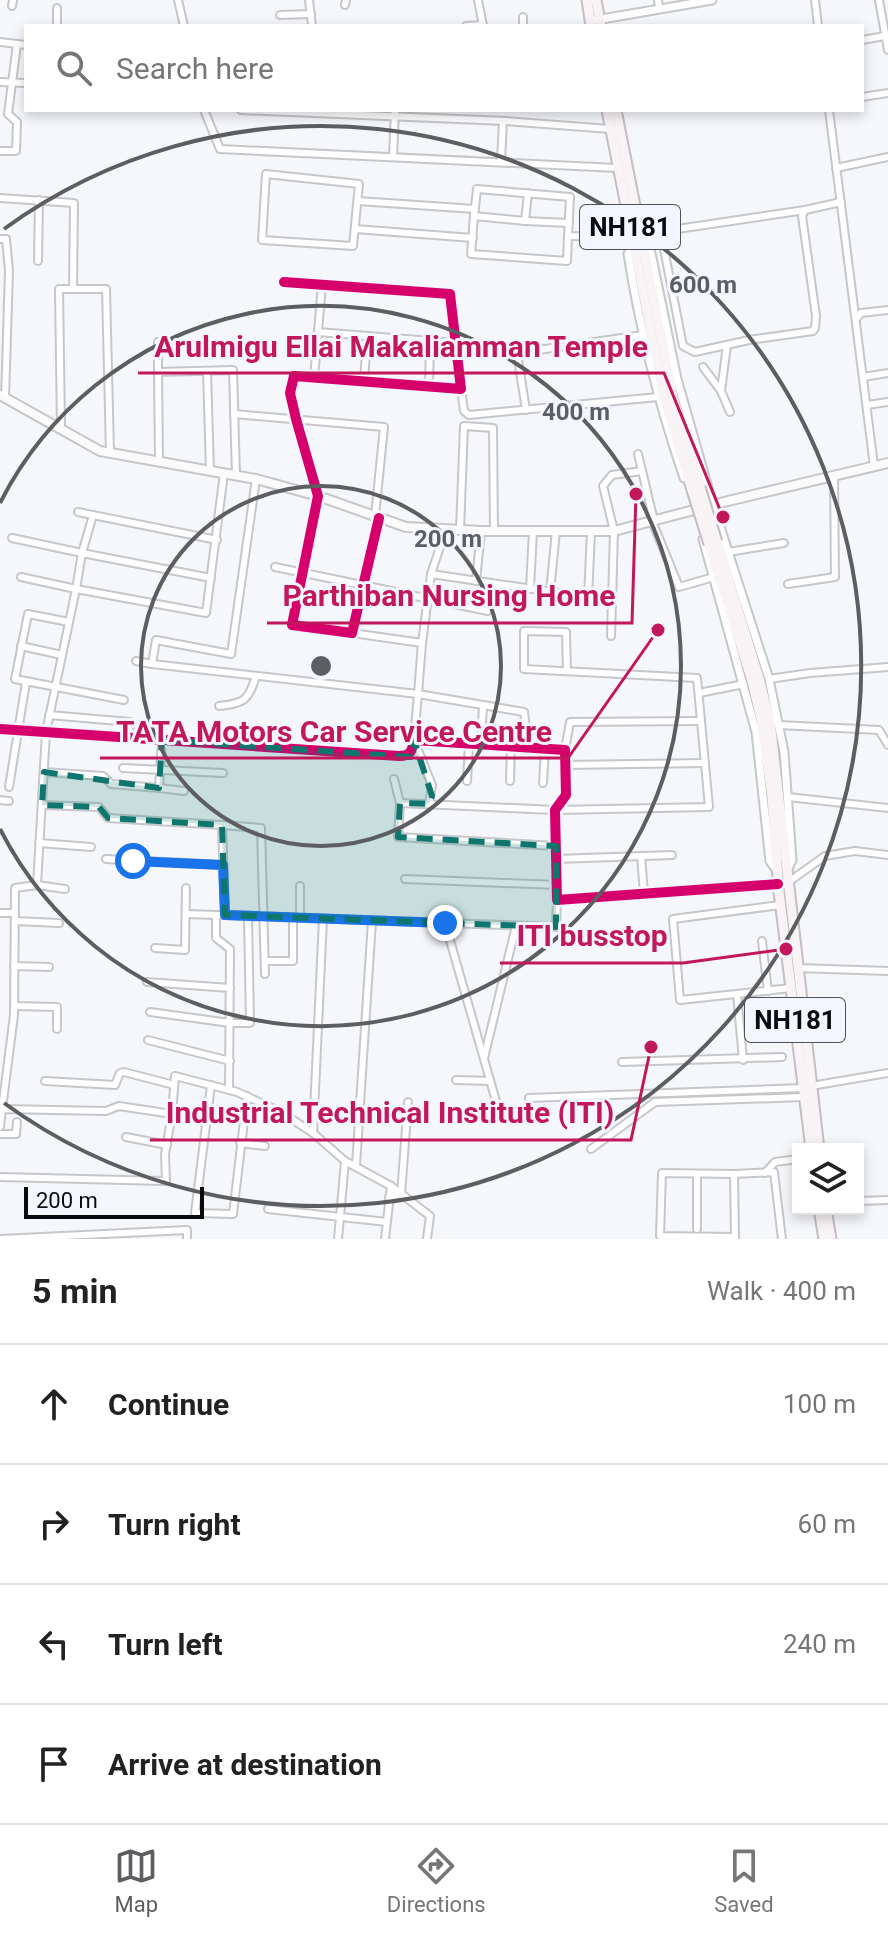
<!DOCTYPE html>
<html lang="en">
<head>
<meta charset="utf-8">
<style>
  :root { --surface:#fff; --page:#f6f6f6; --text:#222; --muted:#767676; --line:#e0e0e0; --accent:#5d5e62 }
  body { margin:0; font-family:Roboto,sans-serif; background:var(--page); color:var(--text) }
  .controls { position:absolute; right:24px; bottom:24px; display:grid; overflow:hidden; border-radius:0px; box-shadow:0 4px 12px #0003 }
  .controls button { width:72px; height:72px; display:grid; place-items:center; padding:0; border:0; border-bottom:2px solid var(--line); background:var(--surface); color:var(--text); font:40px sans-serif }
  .scale { position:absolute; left:24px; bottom:20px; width:180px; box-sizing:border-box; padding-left:8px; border:4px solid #0b0c0f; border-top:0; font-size:22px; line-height:28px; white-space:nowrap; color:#0b0c0f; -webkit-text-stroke:6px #f3f6fe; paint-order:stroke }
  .stop { position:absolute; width:24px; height:24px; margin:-18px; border:6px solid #1a73e8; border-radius:50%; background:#fff }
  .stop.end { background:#1a73e8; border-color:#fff; box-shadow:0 2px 8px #0008 }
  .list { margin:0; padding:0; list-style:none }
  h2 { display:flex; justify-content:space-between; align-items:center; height:104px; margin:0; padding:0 32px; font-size:34px }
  h2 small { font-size:26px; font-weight:400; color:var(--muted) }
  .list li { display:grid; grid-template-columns:52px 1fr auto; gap:24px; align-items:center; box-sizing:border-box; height:120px; padding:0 32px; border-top:2px solid var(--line) }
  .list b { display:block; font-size:30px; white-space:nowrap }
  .list em { font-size:26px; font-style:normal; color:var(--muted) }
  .icon { flex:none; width:44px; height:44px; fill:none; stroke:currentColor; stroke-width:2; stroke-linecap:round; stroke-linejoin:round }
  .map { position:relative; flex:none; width:888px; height:1239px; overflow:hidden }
  .search { position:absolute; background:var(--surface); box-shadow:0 4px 12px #0003; left:24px; right:24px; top:24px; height:88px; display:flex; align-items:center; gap:20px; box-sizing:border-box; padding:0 28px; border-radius:0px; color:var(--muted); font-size:30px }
  .sheet { height:584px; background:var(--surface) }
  nav { display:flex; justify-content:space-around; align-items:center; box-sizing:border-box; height:112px; border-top:2px solid var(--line); background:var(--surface); font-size:22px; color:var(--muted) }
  nav a { display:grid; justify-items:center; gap:4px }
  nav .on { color:var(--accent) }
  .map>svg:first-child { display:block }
</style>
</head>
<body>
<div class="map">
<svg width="888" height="1239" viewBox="0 0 888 1239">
  <rect width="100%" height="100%" fill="#f6f7fb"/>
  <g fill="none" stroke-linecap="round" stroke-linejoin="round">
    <defs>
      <g id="minor">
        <path d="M178,0l6,26"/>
        <path d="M309,0l3,26"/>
        <path d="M478,0l5,26"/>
        <path d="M658,0l1,8"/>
        <path d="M815,0l3,26"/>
        <path d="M879,0l9,50"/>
        <path d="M345,5l1,-5"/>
        <path d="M12,6l1,-6"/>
        <path d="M57,8v18"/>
        <path d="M280,15l31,-1"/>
        <path d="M523,17v9"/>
        <path d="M466,26l17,-1"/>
        <path d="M862,40l23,-4"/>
        <path d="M0,42l17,2"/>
        <path d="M0,82l26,1"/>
        <path d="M862,97l26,-4"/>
        <path d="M204,110l16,39 397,19"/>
        <path d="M241,110l265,11 104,8"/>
        <path d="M829,110l45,356"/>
        <path d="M0,151h16l1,-29 -9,-8 9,-70 9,1"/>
        <path d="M393,157l2,-47"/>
        <path d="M501,161l2,-40"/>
        <path d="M836,168l52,-11"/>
        <path d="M266,174l93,10 -6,62 -91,-6z"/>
        <path d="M528,193l-3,28 -51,-5 3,-27 93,8 -2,39 64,1"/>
        <path d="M0,198l74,5 -1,86"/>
        <path d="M358,201l117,8"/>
        <path d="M805,210l-141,21 -2,8 21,107 12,6 54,-12 64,-9 2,-3 1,-12 -14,-100 3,-6 36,-8"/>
        <path d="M474,216l-3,38 96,7 1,-25"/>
        <path d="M525,221l44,2"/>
        <path d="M355,229l118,9"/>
        <path d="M0,239h6l3,32 -4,127"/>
        <path d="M38,261l1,-61"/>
        <path d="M284,282l166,12 11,95 -167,-13 -4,17 6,26 22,77 -26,129 60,8 27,-115"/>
        <path d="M856,319l5,-6 27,-3"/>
        <path d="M318,332l138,11"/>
        <path d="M158,342v30l75,-2 3,106"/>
        <path d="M703,367l18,24 9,21"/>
        <path d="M207,371l3,100"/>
        <path d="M158,372l1,89"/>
        <path d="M863,377l25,-4"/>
        <path d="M314,378l8,-93"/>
        <path d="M364,382l3,-46"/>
        <path d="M429,387l1,-46"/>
        <path d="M461,389l3,22 5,4 189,-18"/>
        <path d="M721,391l6,-46"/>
        <path d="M867,405l21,-3"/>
        <path d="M526,410l-9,-57 126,-18"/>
        <path d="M234,414l150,13 -9,89"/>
        <path d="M61,429l-2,-140h47l4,163"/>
        <path d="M638,454l16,67"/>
        <path d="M256,479l-25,175 -75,-14 -4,24 266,30 -4,46 18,45 -3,19"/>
        <path d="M78,512l139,28"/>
        <path d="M652,521l27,66 35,-10"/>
        <path d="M460,530l4,-104 29,2 1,103"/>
        <path d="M12,538l70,15 11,-38"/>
        <path d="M728,552l56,-9"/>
        <path d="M275,567l213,44"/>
        <path d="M431,574l12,-36 -1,-9"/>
        <path d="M21,577l55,12 6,-36 129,25"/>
        <path d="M476,581l5,-50"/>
        <path d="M788,584l47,-7 -1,-101"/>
        <path d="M530,589l3,-58"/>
        <path d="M550,592l6,-61"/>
        <path d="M588,598l3,-67"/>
        <path d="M69,622l-41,-8 -13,65 109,21"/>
        <path d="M352,633l70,10 9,-69 135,20"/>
        <path d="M611,636l3,-105 -11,-45 9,-11 30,-4"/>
        <path d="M422,643l-4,51 106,18 4,35"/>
        <path d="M21,646l41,9"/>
        <path d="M136,661l16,3"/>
        <path d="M769,679l41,-6 78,-6"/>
        <path d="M699,693l45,-9"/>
        <path d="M219,706c26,-3 29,-5 37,-30"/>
        <path d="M49,715l81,7 -1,16"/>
        <path d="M779,725l100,5 9,15"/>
        <path d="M0,729l399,27c12,0 13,-5 15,-16l151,10 1,45 -11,15 2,90 221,-16"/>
        <path d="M481,744l2,-39"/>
        <path d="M565,750l5,-28 131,-1"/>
        <path d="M565,765l140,-2"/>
        <path d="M123,768l100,5"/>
        <path d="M44,772l59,4 8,8 48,4 3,-48"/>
        <path d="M394,779l6,24"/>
        <path d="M467,781l2,-38"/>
        <path d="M510,781l1,-35"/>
        <path d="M543,783l2,-34"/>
        <path d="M9,787l17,-105"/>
        <path d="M159,788l25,3"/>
        <path d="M788,797l100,11"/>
        <path d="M0,800l9,1"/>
        <path d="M42,805l57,2 9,11 114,7 3,90 331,12 1,-27"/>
        <path d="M222,825l39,3 4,146"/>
        <path d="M39,843l52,4"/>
        <path d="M556,846l-158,-9 2,-34 155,7 154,-3 -12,-129c-57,-3 -115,-6 -173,-9v-38l42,1 1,39"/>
        <path d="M641,856l3,38"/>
        <path d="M106,859l117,6"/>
        <path d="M556,859l116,-4"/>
        <path d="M405,879l152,6"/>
        <path d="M787,883l38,-27 30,-5 33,4"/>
        <path d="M37,885l28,4"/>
        <path d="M300,886v32"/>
        <path d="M780,905l-107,14 7,81 111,-12"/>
        <path d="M0,913h15"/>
        <path d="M186,914l30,1"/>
        <path d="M225,915h-9v23l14,11 -1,141"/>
        <path d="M15,921l44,2"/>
        <path d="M445,923l51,178"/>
        <path d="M762,941l6,50"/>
        <path d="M155,948l30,2 1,-62"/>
        <path d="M265,961h28v-43"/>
        <path d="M14,966l35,1"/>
        <path d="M797,968l91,3"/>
        <path d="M147,982l83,6"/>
        <path d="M737,994l6,66"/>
        <path d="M14,1006l43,1v22"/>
        <path d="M150,1012l80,11h20l-2,-107"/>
        <path d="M148,1040l82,21"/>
        <path d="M484,1058l32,-132"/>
        <path d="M622,1062l160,-5"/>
        <path d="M456,1080l34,1"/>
        <path d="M45,1081l70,4 5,-12 4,-1 50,13"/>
        <path d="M211,1085l-16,128 38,1 14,-118"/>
        <path d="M811,1086l77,-13"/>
        <path d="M529,1098l274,-10"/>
        <path d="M0,1109h2l12,-94 1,-127 22,-3 9,-153 30,-143 130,24 18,-140"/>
        <path d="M0,1127l2,-18 104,2 13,-5 53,8 3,-38 62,16 44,20 32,21 32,28 46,25 39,30 -3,23"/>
        <path d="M313,1133l10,-214"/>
        <path d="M0,1134h16l1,-12"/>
        <path d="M126,1137l41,8"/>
        <path d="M240,1143l25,3"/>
        <path d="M591,1149l64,-47 149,-5"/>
        <path d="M356,1165l16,-244"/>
        <path d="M765,1173l10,-11 23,-3"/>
        <path d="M697,1174v55"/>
        <path d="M734,1174l40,-2 8,67"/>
        <path d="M0,1177l166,4 -1,-27 7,-40"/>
        <path d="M389,1197l12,-3 7,-92"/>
        <path d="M858,1201l30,-1"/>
        <path d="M268,1209l119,13"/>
        <path d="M735,1237l-75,-1 2,-63 72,1 1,63v2"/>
        <path d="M0,1239l187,-9v9"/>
        <path d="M338,1239l7,-78"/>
        <path d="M385,1239l6,-53"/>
      </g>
      <g id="tertiary">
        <path d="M596,20l116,-20"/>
        <path d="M643,242l8,11 26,126 36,126 56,174 15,73 8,108 -5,11"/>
        <path d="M633,246l-5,8c12,77 31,150 56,224"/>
        <path d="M703,539l53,193 14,129 7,10"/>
      </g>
      <path id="secondary" d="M0,395l100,56 156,28 62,17 88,31 75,4h133l114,-30 160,-38"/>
      <g id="trunk">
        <path d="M587,0l4,26"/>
        <path d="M596,0l5,26"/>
        <path d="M607,110l57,287 28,93"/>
        <path d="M616,110l57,287 27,90"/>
        <path d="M717,542l42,136 11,43 49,428"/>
        <path d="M709,544l43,137 10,42 10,74 7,95 32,257"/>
        <path d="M819,1209l5,30"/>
        <path d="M826,1209l5,30"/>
      </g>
    </defs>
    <use href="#minor" stroke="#c6c7cb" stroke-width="10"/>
    <use href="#tertiary" stroke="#c6c7cb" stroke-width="11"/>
    <use href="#secondary" stroke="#c6c7cb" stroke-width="12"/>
    <use href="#trunk" stroke="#c5bec0" stroke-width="13"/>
    <use href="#minor" stroke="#fefefe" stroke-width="6"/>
    <use href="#tertiary" stroke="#fefefe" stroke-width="7"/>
    <use href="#secondary" stroke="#fcfafa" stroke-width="8"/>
    <use href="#trunk" stroke="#f8f3f4" stroke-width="9"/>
    <defs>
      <g id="trunk-bridge">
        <path d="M700,487l17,55"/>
        <path d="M692,490l17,54"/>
      </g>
    </defs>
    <use href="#trunk-bridge" stroke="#c5bec0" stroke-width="13" stroke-linecap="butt"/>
    <use href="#trunk-bridge" stroke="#f8f3f4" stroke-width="9"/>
    <defs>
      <g id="cycleway">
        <path d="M284,282l166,12 11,95 -167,-13 -4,17 6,26 22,77 -26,129 60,8 27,-115"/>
        <path d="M0,729l399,27c12,0 13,-5 15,-16l151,10 1,45 -11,15 2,90 221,-16"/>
      </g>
    </defs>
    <use href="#cycleway" stroke="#f3f6fe" stroke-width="15"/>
    <use href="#cycleway" stroke="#d6006c" stroke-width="10"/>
  </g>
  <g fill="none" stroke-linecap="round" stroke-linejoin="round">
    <path stroke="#1a73e8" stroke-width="10" d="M133,861l90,4 2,50 220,8"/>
  </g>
  <path fill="#0f766e" fill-opacity="0.2" stroke="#0f766e" stroke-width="6" stroke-dasharray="16 10" stroke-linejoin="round" d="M162,740l249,17 3,-17 18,56 -3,8 -29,-1 -2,34 158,9v81l-331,-12 -3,-90 -114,-7 -9,-11 -57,-2 2,-33 115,16z"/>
  <g fill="none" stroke="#5d5e62" stroke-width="4">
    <circle cx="321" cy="666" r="180"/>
    <path d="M0 503A360 360 0 1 1 0 829"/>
    <path d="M4 229A540 540 0 1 1 4 1103"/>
  </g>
  <g text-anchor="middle" stroke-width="6" stroke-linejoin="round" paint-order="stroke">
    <g fill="#f3f6fe" stroke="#515257" stroke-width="2">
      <rect x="580" y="205" width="100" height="44" rx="6"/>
      <rect x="745" y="998" width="100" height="44" rx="6"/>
    </g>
    <g font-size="26" font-weight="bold" fill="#0b0c0f">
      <text x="630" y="236">NH181</text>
      <text x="795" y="1029">NH181</text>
    </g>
  </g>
  <circle cx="321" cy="666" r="12" fill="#5d5e62" stroke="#f3f6fe" stroke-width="4"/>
  <g font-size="24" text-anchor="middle" font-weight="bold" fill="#5d5e62" stroke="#f3f6fe" stroke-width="6" stroke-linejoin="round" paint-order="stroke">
    <text x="703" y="293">600 m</text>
    <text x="576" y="420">400 m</text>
    <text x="448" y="547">200 m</text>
  </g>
  <path fill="none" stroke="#c2185b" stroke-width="3" d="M723 517L664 373H138M636 494L632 623H267M658 630L568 758H100M786 949L683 963H500M651 1047L631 1140H150"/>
  <g fill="#c2185b" stroke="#f3f6fe" stroke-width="3">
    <circle cx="723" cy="517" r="8"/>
    <circle cx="636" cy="494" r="8"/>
    <circle cx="658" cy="630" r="8"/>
    <circle cx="786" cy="949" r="8"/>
    <circle cx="651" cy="1047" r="8"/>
  </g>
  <g font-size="30" text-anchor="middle" font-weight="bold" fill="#c2185b" stroke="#f3f6fe" stroke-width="6" stroke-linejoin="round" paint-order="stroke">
    <text x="401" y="357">Arulmigu Ellai Makaliamman Temple</text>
    <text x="449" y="606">Parthiban Nursing Home</text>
    <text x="334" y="742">TATA Motors Car Service Centre</text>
    <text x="592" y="946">ITI busstop</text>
    <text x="390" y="1123">Industrial Technical Institute (ITI)</text>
  </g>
</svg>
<div class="controls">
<button><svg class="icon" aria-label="layers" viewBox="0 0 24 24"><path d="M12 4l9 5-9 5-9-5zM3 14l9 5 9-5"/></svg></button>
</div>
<div class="scale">200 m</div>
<div class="stop" style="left:133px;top:861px"></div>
<div class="stop end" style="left:445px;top:923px"></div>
<div class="search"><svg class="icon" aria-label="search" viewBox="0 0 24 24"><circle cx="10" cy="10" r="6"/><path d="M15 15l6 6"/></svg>Search here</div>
</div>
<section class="sheet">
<h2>5 min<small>Walk · 400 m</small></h2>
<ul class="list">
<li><svg class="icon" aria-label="ahead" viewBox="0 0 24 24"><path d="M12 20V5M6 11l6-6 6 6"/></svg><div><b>Continue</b></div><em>100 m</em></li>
<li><svg class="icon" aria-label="right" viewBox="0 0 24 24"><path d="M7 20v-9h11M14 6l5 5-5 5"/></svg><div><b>Turn right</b></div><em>60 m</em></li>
<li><svg class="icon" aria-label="left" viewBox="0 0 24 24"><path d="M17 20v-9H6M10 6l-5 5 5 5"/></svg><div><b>Turn left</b></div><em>240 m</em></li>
<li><svg class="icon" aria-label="arrive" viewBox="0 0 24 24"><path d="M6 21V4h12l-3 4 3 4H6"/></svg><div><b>Arrive at destination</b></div></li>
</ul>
</section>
<nav>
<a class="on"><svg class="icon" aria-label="map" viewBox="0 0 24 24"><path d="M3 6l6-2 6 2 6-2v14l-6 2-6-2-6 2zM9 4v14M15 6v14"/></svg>Map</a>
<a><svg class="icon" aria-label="directions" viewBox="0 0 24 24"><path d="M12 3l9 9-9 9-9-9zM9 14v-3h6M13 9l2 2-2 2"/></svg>Directions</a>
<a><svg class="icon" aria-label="saved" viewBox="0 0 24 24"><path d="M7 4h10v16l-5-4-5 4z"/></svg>Saved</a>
</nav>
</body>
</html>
